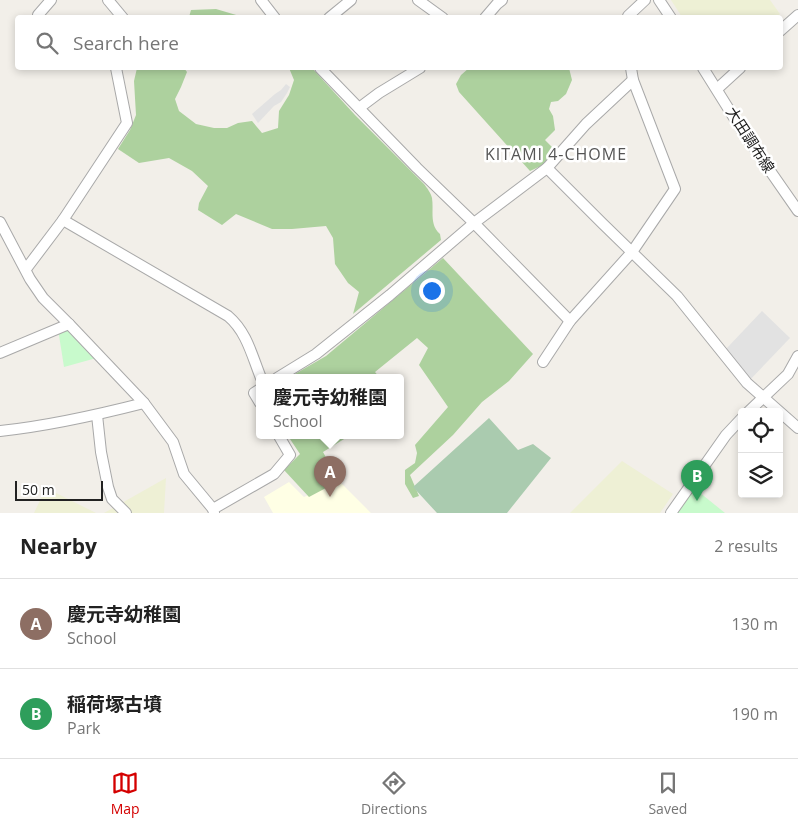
<!DOCTYPE html>
<html lang="en">
<head>
<meta charset="utf-8">
<style>
  :root { --surface:#fff; --page:#f6f6f6; --text:#222; --muted:#767676; --line:#e0e0e0; --accent:#d40000 }
  body { margin:0; font-family:"Open Sans","Noto Sans JP",sans-serif; background:var(--page); color:var(--text) }
  .controls { position:absolute; right:15px; bottom:15px; display:grid; overflow:hidden; border-radius:5px; box-shadow:0 2px 8px #0003 }
  .controls button { width:45px; height:45px; display:grid; place-items:center; padding:0; border:0; border-bottom:1px solid var(--line); background:var(--surface); color:var(--text); font:25px sans-serif }
  .scale { position:absolute; left:15px; bottom:12px; width:88px; box-sizing:border-box; padding-left:5px; border:2px solid #222; border-top:0; font-size:14px; line-height:18px; white-space:nowrap; color:#222; -webkit-text-stroke:4px #fff; paint-order:stroke }
  .you { position:absolute; left:431px; top:290px; width:18px; height:18px; margin:-12px; border:4px solid #fff; border-radius:50%; background:#1a73e8; box-shadow:0 0 0 8px #1a73e833 }
  .badge { display:grid; place-items:center; width:32px; height:32px; border-radius:50%; background:var(--accent); color:#fff; font-size:16px; font-weight:700 }
  .pin { position:absolute; translate:-50% -41px; filter:drop-shadow(0 1px 2px #0008) }
  .pin::after { content:''; position:absolute; top:26px; width:18px; height:15px; background:inherit; clip-path:polygon(0 0,100% 0,50% 100%) }
  .popup { position:absolute; left:256px; top:374px; width:148px; height:65px; box-sizing:border-box; display:grid; place-content:center; border-radius:5px; background:var(--surface); filter:drop-shadow(0 1px 4px #0005); font-size:16px; white-space:nowrap; color:var(--muted) }
  .popup b { font-size:19px; color:var(--text) }
  .popup::after { content:''; position:absolute; left:50%; top:100%; margin-left:-10px; border:10px solid transparent; border-top-color:var(--surface) }
  .list { margin:0; padding:0; list-style:none }
  h2 { display:flex; justify-content:space-between; align-items:center; height:65px; margin:0; padding:0 20px; font-size:21px }
  h2 small { font-size:16px; font-weight:400; color:var(--muted) }
  .list li { display:grid; grid-template-columns:32px 1fr auto; gap:15px; align-items:center; box-sizing:border-box; height:90px; padding:0 20px; border-top:1px solid var(--line) }
  .list b { display:block; font-size:19px; white-space:nowrap }
  .list p { margin:0; font-size:16px; white-space:nowrap; color:var(--muted) }
  .list em { font-size:16px; font-style:normal; color:var(--muted) }
  .icon { flex:none; width:28px; height:28px; fill:none; stroke:currentColor; stroke-width:2; stroke-linecap:round; stroke-linejoin:round }
  .map { position:relative; flex:none; width:798px; height:513px; overflow:hidden }
  .search { position:absolute; background:var(--surface); box-shadow:0 2px 8px #0003; left:15px; right:15px; top:15px; height:55px; display:flex; align-items:center; gap:12px; box-sizing:border-box; padding:0 18px; border-radius:5px; color:var(--muted); font-size:19px }
  .sheet { height:245px; background:var(--surface) }
  nav { display:flex; justify-content:space-around; align-items:center; box-sizing:border-box; height:70px; border-top:1px solid var(--line); background:var(--surface); font-size:14px; color:var(--muted) }
  nav a { display:grid; justify-items:center; gap:2px }
  nav .on { color:var(--accent) }
  .map>svg:first-child { display:block }
</style>
</head>
<body>
<div class="map">
<svg width="798" height="513" viewBox="0 0 798 513">
  <rect width="100%" height="100%" fill="#f2efe9"/>
  <path fill="#ffffe5" d="M339,481l32,32h-98l-9,-16 25,-15 15,15z"/>
  <g fill="#eef0d5">
    <path d="M671,0h99l10,14 -4,4 -94,-1z"/>
    <path d="M622,461l51,33 -13,19h-90z"/>
    <path d="M166,478l-2,35h-60z"/>
    <path d="M46,488l50,25h-62z"/>
  </g>
  <g fill="#add19e">
    <path d="M216,9l27,8h-54l2,-7z"/>
    <path d="M137,68h47l3,4 -6,15 -6,12 4,12 17,13 18,4h13l11,-5 14,-2 10,12 16,-5 1,-17 10,-16 5,-15 -5,-12h23l43,47 69,69c3,4 7,9 8,14 2,13 -3,26 8,36l1,6 -88,74 6,-22 -11,-9 -13,-19 -2,-26 -7,-12 -34,3h-20l-36,-15 -14,11 -24,-15 1,-7 9,-17 -16,-15 -23,-13 -30,5 -21,-14 12,-19 6,-15 -2,-34z"/>
    <path d="M469,68h100l3,12 -6,14 -8,7 -7,1 -2,7 4,7 2,14 -10,10 9,9 -11,16 -13,6 -71,-79 -3,-8 5,-9z"/>
    <path d="M443,258l90,96 -24,27 -27,21 -29,33 -43,40 9,21 -6,2 -8,-14v-14l10,-7 2,-10 -2,-8 33,-38 -29,-42 9,-17 -11,-10 -42,34 5,6h-92l38,-22z"/>
    <path d="M288,436h61l-26,16 16,29 -30,16 -25,-27 16,-16z"/>
  </g>
  <path fill="#aacbaf" d="M489,418l29,32 15,-6 18,14 -44,55h-70l-24,-26z"/>
  <g fill="#c8facc">
    <path d="M69,324l31,33 -36,10 -6,-38z"/>
    <path d="M694,488l31,25h-49z"/>
  </g>
  <g fill="#e2e2e2">
    <path d="M286,84l4,3 -3,6 -6,9 -7,4 -16,17 -6,-9 23,-20 6,-4z"/>
    <path d="M762,311l28,27 -43,45 -21,-34z"/>
  </g>
  <g fill="none" stroke-linecap="round" stroke-linejoin="round">
    <defs>
      <g id="street">
        <path d="M108,0l15,18"/>
        <path d="M261,0l14,18"/>
        <path d="M418,0l25,18"/>
        <path d="M659,0l12,18"/>
        <path d="M38,15l13,-15"/>
        <path d="M329,18l22,-18"/>
        <path d="M485,18l12,-14 5,-4"/>
        <path d="M628,18v-2l17,-16"/>
        <path d="M780,31l18,-16"/>
        <path d="M320,68l97,100 57,55 96,98"/>
        <path d="M703,68l40,64 55,79"/>
        <path d="M717,89l23,-21"/>
        <path d="M359,108l20,-15 41,-25"/>
        <path d="M547,168l55,55 75,73 70,87 51,45"/>
        <path d="M63,220l165,96c19,16 24,40 33,62"/>
        <path d="M0,222l30,57 13,19 26,26 75,79 29,39 11,32 29,35 1,4"/>
        <path d="M26,269l37,-49 64,-97 -11,-55"/>
        <path d="M0,353l69,-29"/>
        <path d="M543,362l27,-41 62,-69 43,-63 -42,-109 -2,-12"/>
        <path d="M277,378l39,-24 74,-59 84,-72 73,-55 39,-44 47,-44"/>
        <path d="M260,389l-6,4 6,10"/>
        <path d="M748,412l40,-38 10,-18"/>
        <path d="M97,415l4,37 7,35 4,12 14,14"/>
        <path d="M0,431c49,-5 97,-16 144,-28"/>
        <path d="M213,509l61,-35 16,-19 -11,-19"/>
        <path d="M671,513l55,-78 16,-17"/>
      </g>
    </defs>
    <use href="#street" stroke="#a9a9a9" stroke-width="12"/>
    <use href="#street" stroke="#fff" stroke-width="10"/>
  </g>
  <g text-anchor="middle" stroke-width="5" stroke-linejoin="round" paint-order="stroke">
    <g font-size="15" fill="#222" stroke="#fff">
      <text transform="translate(750 140) rotate(57)" y="5">大田調布線</text>
    </g>
    <g font-size="16" letter-spacing="1" fill="#555" stroke="#fff">
      <text x="556" y="160">KITAMI 4-CHOME</text>
    </g>
  </g>
</svg>
<div class="controls">
<button><svg class="icon" aria-label="locate" viewBox="0 0 24 24"><circle cx="12" cy="12" r="6"/><path d="M12 2v4M12 18v4M2 12h4M18 12h4"/></svg></button>
<button><svg class="icon" aria-label="layers" viewBox="0 0 24 24"><path d="M12 4l9 5-9 5-9-5zM3 14l9 5 9-5"/></svg></button>
</div>
<div class="scale">50 m</div>
<div class="you"></div>
<div class="pin badge" style="left:330px;top:497px;background:#8d6e63">A</div>
<div class="popup"><b>慶元寺幼稚園</b>School</div>
<div class="pin badge" style="left:697px;top:501px;background:#2e9e5b">B</div>
<div class="search"><svg class="icon" aria-label="search" viewBox="0 0 24 24"><circle cx="10" cy="10" r="6"/><path d="M15 15l6 6"/></svg>Search here</div>
</div>
<section class="sheet">
<h2>Nearby<small>2 results</small></h2>
<ul class="list">
<li><span class="badge" style="background:#8d6e63">A</span><div><b>慶元寺幼稚園</b><p>School</p></div><em>130 m</em></li>
<li><span class="badge" style="background:#2e9e5b">B</span><div><b>稲荷塚古墳</b><p>Park</p></div><em>190 m</em></li>
</ul>
</section>
<nav>
<a class="on"><svg class="icon" aria-label="map" viewBox="0 0 24 24"><path d="M3 6l6-2 6 2 6-2v14l-6 2-6-2-6 2zM9 4v14M15 6v14"/></svg>Map</a>
<a><svg class="icon" aria-label="directions" viewBox="0 0 24 24"><path d="M12 3l9 9-9 9-9-9zM9 14v-3h6M13 9l2 2-2 2"/></svg>Directions</a>
<a><svg class="icon" aria-label="saved" viewBox="0 0 24 24"><path d="M7 4h10v16l-5-4-5 4z"/></svg>Saved</a>
</nav>
</body>
</html>
